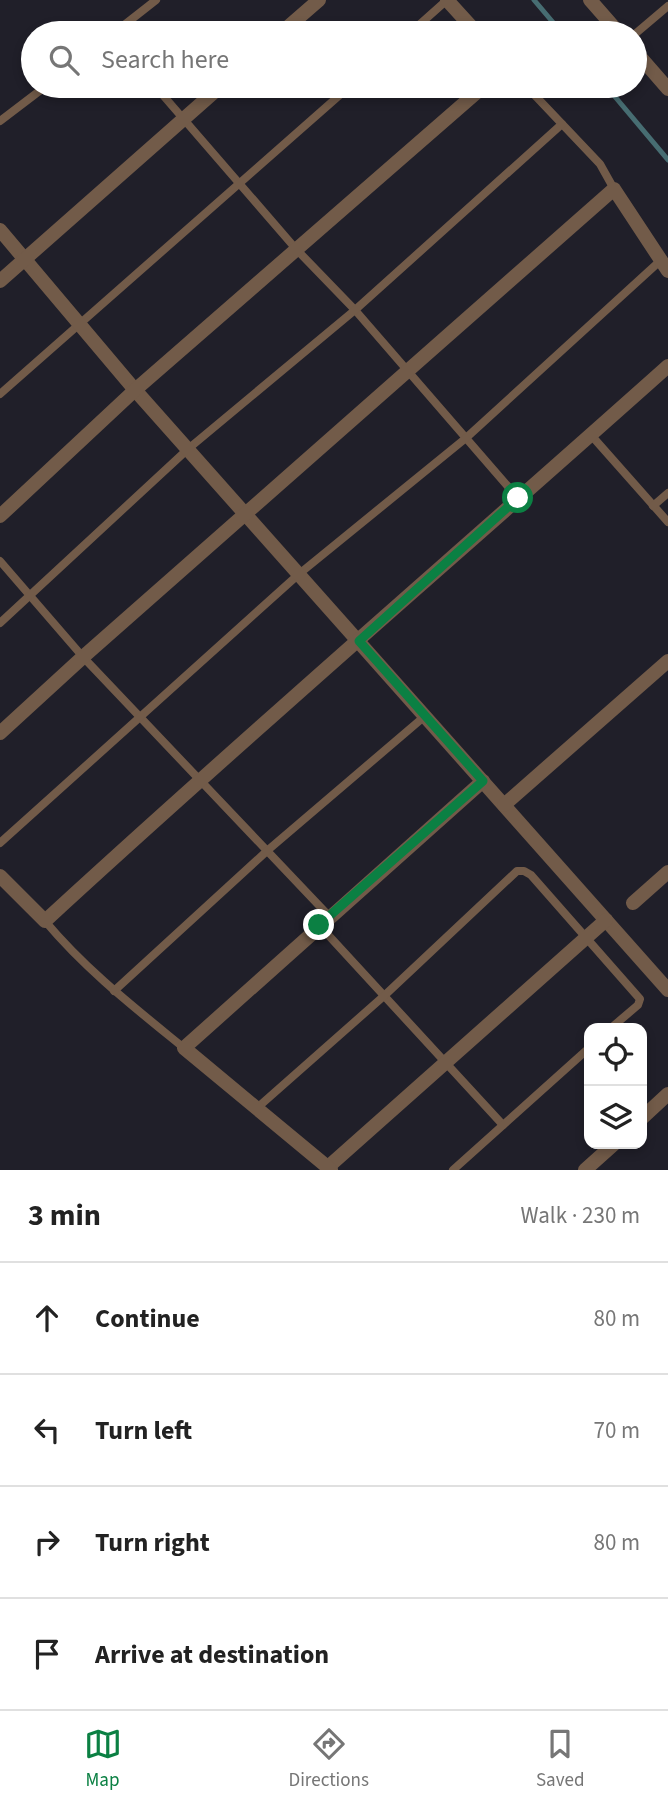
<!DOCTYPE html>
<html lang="en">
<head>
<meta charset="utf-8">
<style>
  :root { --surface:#fff; --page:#f2f2f2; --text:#222; --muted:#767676; --line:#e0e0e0; --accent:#0b8043 }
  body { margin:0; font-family:"Source Sans 3",sans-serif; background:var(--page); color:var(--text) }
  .controls { position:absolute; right:21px; bottom:21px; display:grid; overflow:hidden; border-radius:14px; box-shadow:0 4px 10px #0003 }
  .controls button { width:63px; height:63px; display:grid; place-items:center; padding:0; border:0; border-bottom:2px solid var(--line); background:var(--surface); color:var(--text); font:35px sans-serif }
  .stop { position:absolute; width:21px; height:21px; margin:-16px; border:5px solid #0b8043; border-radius:50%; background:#fff }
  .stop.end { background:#0b8043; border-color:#fff; box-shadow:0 2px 7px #0008 }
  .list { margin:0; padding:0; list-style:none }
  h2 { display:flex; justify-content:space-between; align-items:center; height:91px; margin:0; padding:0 28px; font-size:30px }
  h2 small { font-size:23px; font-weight:400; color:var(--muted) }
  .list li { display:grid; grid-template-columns:46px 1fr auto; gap:21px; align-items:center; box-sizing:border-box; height:112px; padding:0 28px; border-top:2px solid var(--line) }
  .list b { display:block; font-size:26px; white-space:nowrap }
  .list em { font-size:23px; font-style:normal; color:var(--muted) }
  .icon { flex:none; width:38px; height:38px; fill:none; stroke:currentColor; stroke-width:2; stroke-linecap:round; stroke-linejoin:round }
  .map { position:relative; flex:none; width:668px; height:1170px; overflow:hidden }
  .search { position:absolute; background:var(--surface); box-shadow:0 4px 10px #0003; left:21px; right:21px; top:21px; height:77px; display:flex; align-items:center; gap:18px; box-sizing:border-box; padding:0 24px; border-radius:38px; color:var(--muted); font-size:26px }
  .sheet { height:539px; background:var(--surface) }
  nav { display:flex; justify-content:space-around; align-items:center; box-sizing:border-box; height:98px; border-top:2px solid var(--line); background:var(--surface); font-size:19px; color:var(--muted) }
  nav a { display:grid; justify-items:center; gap:4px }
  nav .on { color:var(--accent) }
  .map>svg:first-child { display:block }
</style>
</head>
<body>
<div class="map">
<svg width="668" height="1170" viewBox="0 0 668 1170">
  <rect width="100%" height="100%" fill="#201f29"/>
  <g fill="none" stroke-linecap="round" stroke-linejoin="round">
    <g stroke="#476d72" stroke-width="5">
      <path d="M534,0l28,33"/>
      <path d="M606,86l62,74"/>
    </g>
    <g stroke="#725b49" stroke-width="8">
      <path d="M114,33l42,-33"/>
      <path d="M410,33l37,-33"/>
      <path d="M635,34l33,-28"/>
      <path d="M155,86l141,163 59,61 163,188"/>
      <path d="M526,86l74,78 14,25"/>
      <path d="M0,121l46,-35"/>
      <path d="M0,394l350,-308"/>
      <path d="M591,435l77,87"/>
      <path d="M653,506l15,-13"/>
      <path d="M0,561l83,96 246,259"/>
      <path d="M0,623l188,-174 167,-139 207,-186"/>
      <path d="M0,843l299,-269 167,-136 194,-177"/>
      <path d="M45,921c41,49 90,87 139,127"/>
      <path d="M319,925l184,200"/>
      <path d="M114,991l154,-141 157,-134"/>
      <path d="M257,1108l128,-113 132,-124h7l7,4 109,124 -2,6 -27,23"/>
      <path d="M453,1170l136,-122"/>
    </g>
    <g stroke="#725b49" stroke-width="14">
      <path d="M447,0l30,33"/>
      <path d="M590,0l29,33"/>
      <path d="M281,33l38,-33"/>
      <path d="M635,51l33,38"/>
      <path d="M0,230l135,160 533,600"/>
      <path d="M0,281l221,-195"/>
      <path d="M0,516l135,-126 349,-304"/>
      <path d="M0,733l83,-76 531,-468 54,82"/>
      <path d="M504,805l164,-144"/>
      <path d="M0,876l45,45c205,-189 416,-370 623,-555"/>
      <path d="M633,903l35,-31"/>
      <path d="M642,1118l26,-24"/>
      <path d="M328,1167l278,-247"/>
      <path d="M331,1170l-147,-122 299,-267"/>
      <path d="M585,1170l29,-26"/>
    </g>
  </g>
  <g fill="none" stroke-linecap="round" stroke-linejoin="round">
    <path stroke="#0b8043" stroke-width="9" d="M319,925l164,-144 -124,-140 159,-143"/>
  </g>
</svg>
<div class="controls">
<button><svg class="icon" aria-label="locate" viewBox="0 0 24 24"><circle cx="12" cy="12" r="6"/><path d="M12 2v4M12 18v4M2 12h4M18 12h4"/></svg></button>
<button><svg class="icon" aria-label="layers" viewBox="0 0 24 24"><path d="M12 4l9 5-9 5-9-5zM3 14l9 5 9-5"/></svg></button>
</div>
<div class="stop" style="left:518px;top:498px"></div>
<div class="stop end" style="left:319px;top:925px"></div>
<div class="search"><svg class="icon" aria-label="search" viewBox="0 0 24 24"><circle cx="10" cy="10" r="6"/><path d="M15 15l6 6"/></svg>Search here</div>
</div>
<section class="sheet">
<h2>3 min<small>Walk · 230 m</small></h2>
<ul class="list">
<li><svg class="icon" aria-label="ahead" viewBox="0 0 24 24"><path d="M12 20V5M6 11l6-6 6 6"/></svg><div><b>Continue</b></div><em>80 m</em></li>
<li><svg class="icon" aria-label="left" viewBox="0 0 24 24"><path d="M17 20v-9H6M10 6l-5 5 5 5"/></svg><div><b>Turn left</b></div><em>70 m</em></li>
<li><svg class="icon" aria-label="right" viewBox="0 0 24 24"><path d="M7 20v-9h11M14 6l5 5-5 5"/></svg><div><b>Turn right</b></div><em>80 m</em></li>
<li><svg class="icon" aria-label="arrive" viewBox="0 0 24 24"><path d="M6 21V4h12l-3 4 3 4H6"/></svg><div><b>Arrive at destination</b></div></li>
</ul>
</section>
<nav>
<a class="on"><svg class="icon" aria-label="map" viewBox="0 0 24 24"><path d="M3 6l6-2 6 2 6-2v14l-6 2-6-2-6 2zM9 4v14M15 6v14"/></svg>Map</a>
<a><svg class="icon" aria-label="directions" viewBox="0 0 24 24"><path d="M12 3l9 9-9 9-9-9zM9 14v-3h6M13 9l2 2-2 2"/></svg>Directions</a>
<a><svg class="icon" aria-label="saved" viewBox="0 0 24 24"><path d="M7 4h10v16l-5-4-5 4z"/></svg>Saved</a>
</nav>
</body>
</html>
